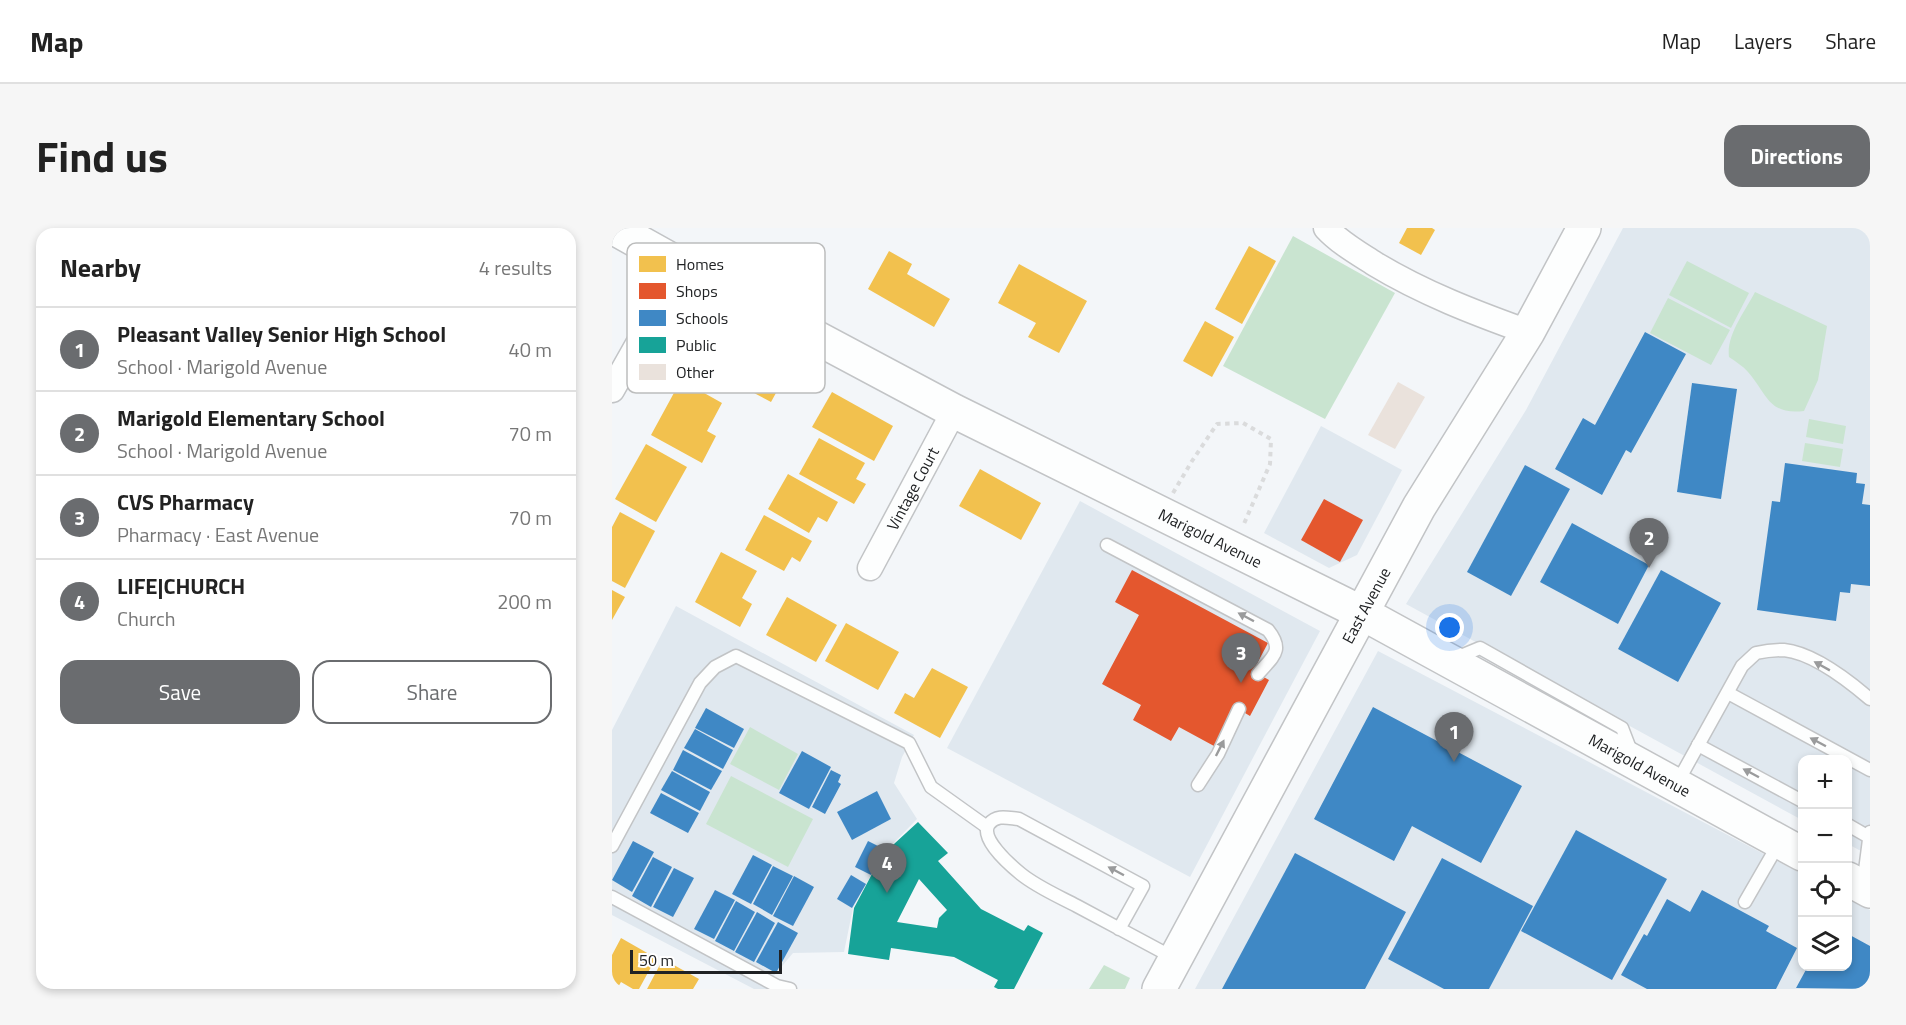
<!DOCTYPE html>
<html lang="en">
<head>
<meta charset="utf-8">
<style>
  :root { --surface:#fff; --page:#f6f6f6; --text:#222; --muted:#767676; --line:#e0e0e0; --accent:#6a6c6f }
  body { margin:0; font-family:"Titillium Web",sans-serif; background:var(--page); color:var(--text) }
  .controls { position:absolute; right:18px; bottom:18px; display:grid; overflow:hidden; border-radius:12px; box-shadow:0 3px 9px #0003 }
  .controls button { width:54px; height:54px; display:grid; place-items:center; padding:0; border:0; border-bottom:2px solid var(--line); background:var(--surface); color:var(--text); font:30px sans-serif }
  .scale { position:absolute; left:18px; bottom:15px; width:152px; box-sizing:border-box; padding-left:6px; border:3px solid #202224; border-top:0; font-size:16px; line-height:21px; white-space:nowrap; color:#202224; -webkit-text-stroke:4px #fff; paint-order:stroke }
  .you { position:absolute; left:838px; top:400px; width:21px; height:21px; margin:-15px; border:4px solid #fff; border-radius:50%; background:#1a73e8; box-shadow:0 0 0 9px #1a73e833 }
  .badge { display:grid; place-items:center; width:39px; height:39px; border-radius:50%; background:var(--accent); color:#fff; font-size:20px; font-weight:700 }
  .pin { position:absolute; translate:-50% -50px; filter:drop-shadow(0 2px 3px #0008) }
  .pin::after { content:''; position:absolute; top:32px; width:21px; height:18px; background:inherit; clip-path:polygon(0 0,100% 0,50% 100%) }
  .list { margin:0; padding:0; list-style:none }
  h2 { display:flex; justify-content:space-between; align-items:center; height:78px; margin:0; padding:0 24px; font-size:26px }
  h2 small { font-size:20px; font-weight:400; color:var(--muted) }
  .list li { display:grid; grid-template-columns:39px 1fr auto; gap:18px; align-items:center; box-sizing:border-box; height:84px; padding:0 24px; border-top:2px solid var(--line) }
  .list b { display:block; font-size:22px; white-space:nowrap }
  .list p { margin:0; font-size:20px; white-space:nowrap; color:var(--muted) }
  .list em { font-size:20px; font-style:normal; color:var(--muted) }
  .actions { display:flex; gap:12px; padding:18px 24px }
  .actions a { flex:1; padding:14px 0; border:2px solid var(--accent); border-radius:18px; text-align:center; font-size:21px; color:var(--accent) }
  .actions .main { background:var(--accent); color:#fff }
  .icon { flex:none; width:33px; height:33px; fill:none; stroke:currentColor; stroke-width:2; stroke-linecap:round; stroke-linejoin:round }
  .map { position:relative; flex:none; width:1258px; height:761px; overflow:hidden; border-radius:18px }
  header { display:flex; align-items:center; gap:36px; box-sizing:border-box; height:84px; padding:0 30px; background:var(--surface); border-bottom:2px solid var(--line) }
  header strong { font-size:28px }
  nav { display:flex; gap:33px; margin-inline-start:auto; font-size:21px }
  .intro { display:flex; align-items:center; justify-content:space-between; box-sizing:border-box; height:144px; padding:0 36px }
  h1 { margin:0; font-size:42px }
  .button { padding:15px 27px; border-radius:18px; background:var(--accent); color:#fff; font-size:21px; font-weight:700 }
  main { display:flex; gap:36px; padding:0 36px }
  aside { flex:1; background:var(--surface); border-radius:18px; box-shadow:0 3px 9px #0003 }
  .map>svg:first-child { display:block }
</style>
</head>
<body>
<header>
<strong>Map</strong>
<nav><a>Map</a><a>Layers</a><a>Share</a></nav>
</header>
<div class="intro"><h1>Find us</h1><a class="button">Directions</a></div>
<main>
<aside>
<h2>Nearby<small>4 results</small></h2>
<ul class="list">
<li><span class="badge">1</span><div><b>Pleasant Valley Senior High School</b><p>School · Marigold Avenue</p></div><em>40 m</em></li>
<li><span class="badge">2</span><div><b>Marigold Elementary School</b><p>School · Marigold Avenue</p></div><em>70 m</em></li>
<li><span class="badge">3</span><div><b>CVS Pharmacy</b><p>Pharmacy · East Avenue</p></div><em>70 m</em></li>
<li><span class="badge">4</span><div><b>LIFE|CHURCH</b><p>Church</p></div><em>200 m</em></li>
</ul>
<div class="actions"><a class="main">Save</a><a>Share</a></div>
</aside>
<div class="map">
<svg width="1258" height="761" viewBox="0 0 1258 761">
  <rect width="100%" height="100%" fill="#f3f6f9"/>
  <g fill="#e0e8ef">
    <path d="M1011,0h247v628l-22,-12v-84h-46v60l-396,-216 120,-194z"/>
    <path d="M709,198l81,44 -45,85 -28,13 -65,-35z"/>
    <path d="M468,273l240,130 -130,246 -243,-129z"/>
    <path d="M64,378l238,129 -12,22 -8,26 23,36 -35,36 -29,53 -9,44 -51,1 -20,24 -5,12h-14l-142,-74v-185z"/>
    <path d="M766,423l424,223v92h46v-68l22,12v79h-675z"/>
  </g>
  <g fill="#c9e4d0">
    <path d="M681,8l102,57 -70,126 -102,-53z"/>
    <path d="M1075,33l62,32 -18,35 -62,-33z"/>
    <path d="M1143,64l72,34 -9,54 -14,31c-36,4 -36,-16 -56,-39 -5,-6 -12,-10 -19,-15 -3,-22 17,-47 26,-65z"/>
    <path d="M1056,70l62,32 -19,35 -61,-32z"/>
    <path d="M1197,191l37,7 -3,18 -37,-7z"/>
    <path d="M1193,215l38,6 -3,18 -38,-6z"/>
    <path d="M138,499l48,27 -19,36 -49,-26z"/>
    <path d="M119,548l82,43 -25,48 -82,-43z"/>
    <path d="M492,737l26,13 -5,11h-36z"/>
  </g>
  <g fill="#f2c14e">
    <path d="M795,0h25l3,2 -14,25 -22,-12z"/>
    <path d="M637,18l27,15 -34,63 -27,-15z"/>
    <path d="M277,23l23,13 -5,10 43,25 -16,28 -66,-38z"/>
    <path d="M407,36l68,37 -28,52 -31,-16 8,-14 -38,-20z"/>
    <path d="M593,93l29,16 -22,40 -29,-16z"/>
    <path d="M95,101l80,44 -16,29 -32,-17 -3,6 -23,-12 -1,2 -26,-14z"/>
    <path d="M69,152l41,23 -15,28 9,5 -14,27 -51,-28z"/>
    <path d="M220,164l61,34 -19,35 -62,-34z"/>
    <path d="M207,210l46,25 -9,16 10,5 -12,20 -55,-30z"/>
    <path d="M34,216l41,23 -31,55 -41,-23z"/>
    <path d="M368,241l61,34 -20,37 -62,-34z"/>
    <path d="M176,246l50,28 -11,20 -9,-5 -9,16 -41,-24z"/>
    <path d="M8,284l35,19 -30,57 -13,-7v-54z"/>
    <path d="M152,287l48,26 -12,21 -8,-5 -8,14 -39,-21z"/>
    <path d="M109,324l36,19 -15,27 10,6 -12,23 -45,-25z"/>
    <path d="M0,362l13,7 -13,23z"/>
    <path d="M175,369l50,28 -21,37 -50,-27z"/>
    <path d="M234,395l53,29 -21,38 -53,-29z"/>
    <path d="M320,440l36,19 -28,51 -46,-25 11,-20 9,5z"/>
    <path d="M9,710l35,20 -17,31h-6l-12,-7 -4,7h-5v-34z"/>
    <path d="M51,731l36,20 -6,10h-46z"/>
  </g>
  <g fill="#e4572e">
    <path d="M712,271l39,21 -23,42 -39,-22z"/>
    <path d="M520,342l136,73 -15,28 16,9 -19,36 -15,-9 -21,39 -35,-19 -8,14 -38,-21 8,-15 -39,-21 37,-69 -24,-13z"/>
  </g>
  <g fill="#3f88c5">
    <path d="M1033,104l41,22 -55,99 -5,-3 -24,45 -47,-26 28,-51 12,7z"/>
    <path d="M1080,155l45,6 -16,110 -44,-7z"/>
    <path d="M1173,235l72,10 -1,10 9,1 -3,20 8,1v81l-19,-2 -1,9 -10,-1 -4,29 -79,-11 15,-109 8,1z"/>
    <path d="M913,237l45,24 -59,107 -44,-24z"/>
    <path d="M960,295l77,42 -31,59 -78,-42z"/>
    <path d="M1049,342l60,33 -43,79 -60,-33z"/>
    <path d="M761,479l149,79 -41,77 -69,-37 -18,35 -80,-42z"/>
    <path d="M94,480l38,21 -10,19 -39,-20z"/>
    <path d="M83,501l38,21 -10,19 -39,-21z"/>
    <path d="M71,522l39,21 -11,19 -38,-20z"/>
    <path d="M190,523l29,16 -22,42 -30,-16z"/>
    <path d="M219,542l10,5 -3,7 3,2 -16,30 -13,-7z"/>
    <path d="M60,543l38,21 -10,19 -39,-21z"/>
    <path d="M265,563l14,28 -39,21 -15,-28z"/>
    <path d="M49,565l38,20 -11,20 -38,-20z"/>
    <path d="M964,602l91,49 -55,101 -91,-49z"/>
    <path d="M21,613l21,11 -22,40 -20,-12z"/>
    <path d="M256,613l16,8 -13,26 -16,-8z"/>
    <path d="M683,625l111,59 -41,77h-143z"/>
    <path d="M141,627l19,10 -21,39 -19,-10z"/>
    <path d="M41,629l19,10 -21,40 -19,-11z"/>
    <path d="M830,630l91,48 -44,83h-45l-56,-30z"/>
    <path d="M161,638l20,10 -21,39 -19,-11z"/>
    <path d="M62,640l20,10 -21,39 -20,-10z"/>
    <path d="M239,647l15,9 -14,24 -15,-9z"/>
    <path d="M182,648l20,11 -21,39 -20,-10z"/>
    <path d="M103,662l20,10 -21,39 -20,-10z"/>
    <path d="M1090,662l67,36 -3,5 31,17 -21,41h-129l-26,-14 23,-41 3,2 20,-37 23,13z"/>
    <path d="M124,673l19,11 -21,39 -19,-10z"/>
    <path d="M145,684l18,11 -21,39 -19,-10z"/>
    <path d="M166,694l20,11 -22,40 -20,-11z"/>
    <path d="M1236,706l22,12v43l-74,-1 12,-22h40z"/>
  </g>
  <path fill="#17a398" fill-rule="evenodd" d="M306,594l30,31 -10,8 43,48 43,22 4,-6 15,8 -29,56h-16l-4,-2 4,-7 -44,-23 -63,-9 -2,12 -41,-6 6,-46 28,-53zM307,651l28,31 -8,8 -2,10 -40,-6z"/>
  <path fill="#eae2dc" d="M786,154l27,15 -30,52 -27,-14z"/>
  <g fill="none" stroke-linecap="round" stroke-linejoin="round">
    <defs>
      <g id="lane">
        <path d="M495,317l161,85c17,21 4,27 -10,44"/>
        <path d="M844,430l24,-10 142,80 10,26"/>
        <path d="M1116,465l142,77"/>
        <path d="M1086,517l104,56"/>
        <path d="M586,557l20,-31 21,-45"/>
        <path d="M1064,557l66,-119 14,-13c9,-2 19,-3 28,-3 29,3 65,31 86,49"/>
        <path d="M1236,597l21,12"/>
        <path d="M0,618l88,-163 15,-16 21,-11 173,87 22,44 56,40"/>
        <path d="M1251,658l7,-54"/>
        <path d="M0,669l165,89 13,3"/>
        <path d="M1133,674l34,-59"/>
        <path d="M507,701l24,-43 -124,-67c-11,-1 -22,-5 -30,5 -10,14 21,41 32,50 16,13 37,22 56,32 32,17 65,35 97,52"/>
      </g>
      <g id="street">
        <path d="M714,0c14,15 32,25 49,36 48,29 100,49 153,68"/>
        <path d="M0,162l70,-124"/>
        <path id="s1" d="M258,340l84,-157"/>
      </g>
      <g id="secondary">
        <path id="s2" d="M2,0l68,38 272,145 408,202 440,241"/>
        <path d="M1236,651l22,12"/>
        <path id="s3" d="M547,761l260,-482 109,-175 56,-104"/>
      </g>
    </defs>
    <use href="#lane" stroke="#c2c4c6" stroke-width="15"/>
    <use href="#street" stroke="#c2c4c6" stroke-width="27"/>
    <use href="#secondary" stroke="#c2c4c6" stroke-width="36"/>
    <path stroke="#dadbdc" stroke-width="4" stroke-dasharray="4.5 4.5" stroke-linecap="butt" d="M561,265l19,-32 25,-37 26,-1 28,16 -1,25 -27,62"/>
    <use href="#lane" stroke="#fdfefe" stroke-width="12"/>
    <use href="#street" stroke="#fdfefe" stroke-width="24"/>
    <use href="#secondary" stroke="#fdfefe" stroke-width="33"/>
  </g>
  <defs><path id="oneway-solid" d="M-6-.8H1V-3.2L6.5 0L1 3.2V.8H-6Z" transform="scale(1.5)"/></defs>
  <g fill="#9a9b9c">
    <use href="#oneway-solid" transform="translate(634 389) rotate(-152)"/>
    <use href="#oneway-solid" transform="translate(1210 438) rotate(-151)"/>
    <use href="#oneway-solid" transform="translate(1206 514) rotate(-152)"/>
    <use href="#oneway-solid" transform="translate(608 520) rotate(-63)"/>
    <use href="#oneway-solid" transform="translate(1139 545) rotate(-152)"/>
    <use href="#oneway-solid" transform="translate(504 643) rotate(-152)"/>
  </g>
  <g text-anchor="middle" stroke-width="6" stroke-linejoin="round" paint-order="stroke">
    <g font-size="16" fill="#202224" stroke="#fff">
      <text dy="6" stroke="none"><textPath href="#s1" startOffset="90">Vintage Court</textPath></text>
      <text dy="6" stroke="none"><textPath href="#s2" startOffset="672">Marigold Avenue</textPath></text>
      <text dy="6" stroke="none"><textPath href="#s3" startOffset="436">East Avenue</textPath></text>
      <text dy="6" stroke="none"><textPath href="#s2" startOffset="1158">Marigold Avenue</textPath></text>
    </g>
  </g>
  <rect x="15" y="15" width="198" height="150" rx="9" fill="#fff" stroke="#bcbdbd" stroke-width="1.5"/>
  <rect x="27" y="28" width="27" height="16" fill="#f2c14e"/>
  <rect x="27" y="55" width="27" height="16" fill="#e4572e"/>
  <rect x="27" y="82" width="27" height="16" fill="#3f88c5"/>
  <rect x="27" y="109" width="27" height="16" fill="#17a398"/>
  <rect x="27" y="136" width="27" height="16" fill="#eae2dc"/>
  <g font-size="16" fill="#202224">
    <text x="64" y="42">Homes</text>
    <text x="64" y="69">Shops</text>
    <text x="64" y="96">Schools</text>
    <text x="64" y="123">Public</text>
    <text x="64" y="150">Other</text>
  </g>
</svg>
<div class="controls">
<button>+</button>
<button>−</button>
<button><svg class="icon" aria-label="locate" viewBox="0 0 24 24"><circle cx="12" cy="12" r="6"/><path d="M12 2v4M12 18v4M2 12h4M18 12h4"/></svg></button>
<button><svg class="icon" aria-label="layers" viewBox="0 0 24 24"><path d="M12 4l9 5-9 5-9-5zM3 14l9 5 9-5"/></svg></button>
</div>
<div class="scale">50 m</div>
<div class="you"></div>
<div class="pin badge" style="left:842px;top:534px">1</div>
<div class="pin badge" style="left:1037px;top:340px">2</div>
<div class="pin badge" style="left:629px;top:455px">3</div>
<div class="pin badge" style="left:275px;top:665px">4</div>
</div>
</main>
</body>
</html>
